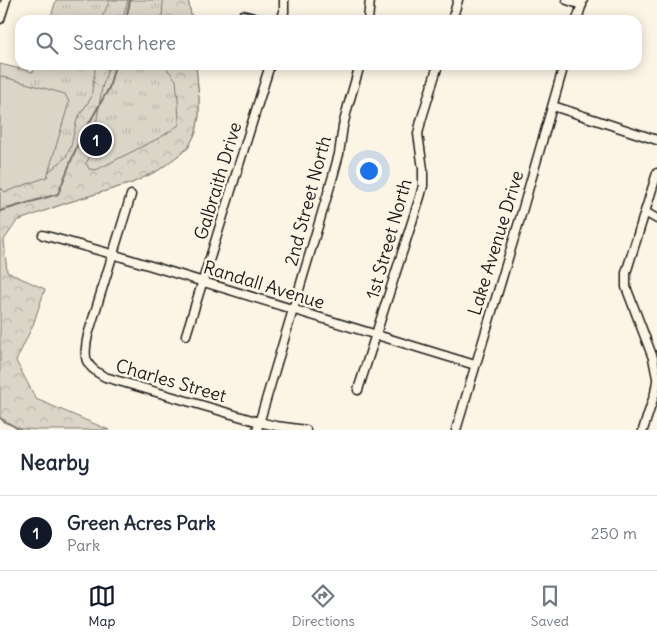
<!DOCTYPE html>
<html lang="en">
<head>
<meta charset="utf-8">
<style>
  :root { --surface:#fff; --page:#f2f2f3; --text:#1f2937; --muted:#747a83; --line:#e0e1e3; --accent:#111827 }
  body { margin:0; font-family:Delius,sans-serif; background:var(--page); color:var(--text) }
  .you { position:absolute; left:368px; top:170px; width:18px; height:18px; margin:-12px; border:4px solid #fff; border-radius:50%; background:#1a73e8; box-shadow:0 0 0 8px #1a73e833 }
  .badge { display:grid; place-items:center; width:32px; height:32px; border-radius:50%; background:var(--accent); color:#fff; font-size:16px; font-weight:700 }
  .pin { position:absolute; translate:-50% -50%; border:2px solid #fff; box-shadow:0 1px 5px #0006 }
  .list { margin:0; padding:0; list-style:none }
  h2 { display:flex; justify-content:space-between; align-items:center; height:65px; margin:0; padding:0 20px; font-size:21px }
  h2 small { font-size:16px; font-weight:400; color:var(--muted) }
  .list li { display:grid; grid-template-columns:32px 1fr auto; gap:15px; align-items:center; box-sizing:border-box; height:75px; padding:0 20px; border-top:1px solid var(--line) }
  .list b { display:block; font-size:19px; white-space:nowrap }
  .list p { margin:0; font-size:16px; white-space:nowrap; color:var(--muted) }
  .list em { font-size:16px; font-style:normal; color:var(--muted) }
  .icon { flex:none; width:28px; height:28px; fill:none; stroke:currentColor; stroke-width:2; stroke-linecap:round; stroke-linejoin:round }
  .map { position:relative; flex:none; width:657px; height:430px; overflow:hidden }
  .search { position:absolute; background:var(--surface); box-shadow:0 2px 12px #0003; left:15px; right:15px; top:15px; height:55px; display:flex; align-items:center; gap:12px; box-sizing:border-box; padding:0 18px; border-radius:15px; color:var(--muted); font-size:19px }
  .sheet { height:140px; background:var(--surface) }
  nav { display:flex; justify-content:space-around; align-items:center; box-sizing:border-box; height:70px; border-top:1px solid var(--line); background:var(--surface); font-size:14px; color:var(--muted) }
  nav a { display:grid; justify-items:center; gap:2px }
  nav .on { color:var(--accent) }
  .map>svg:first-child { display:block }
</style>
</head>
<body>
<div class="map">
<svg width="657" height="430" viewBox="0 0 657 430">
  <defs>
    <pattern id="grass-tufts" width="24" height="20" patternUnits="userSpaceOnUse" patternTransform="scale(1.25)"><rect width="24" height="20" fill="#dbd5c8"/><path d="M3 7l-1-3M5 7V3M7 7l1-3M15 17l-1-3M17 17v-4M19 17l1-3" fill="none" stroke="#bbb6ab"/></pattern>
    <pattern id="forest-crowns" width="20" height="18" patternUnits="userSpaceOnUse" patternTransform="scale(1.25)"><rect width="20" height="18" fill="#dbd5c8"/><path d="M2 6a3 3 0 1 1 6 0M12 15a3 3 0 1 1 6 0" fill="none" stroke="#bbb6ab"/></pattern>
  </defs>
  <rect width="100%" height="100%" fill="#fcf5e5"/>
  <filter id="ink" filterUnits="userSpaceOnUse"><feTurbulence type="fractalNoise" baseFrequency=".02" numOctaves="2"/><feDisplacementMap in="SourceGraphic" scale="10" xChannelSelector="R" yChannelSelector="G"/><feConvolveMatrix kernelMatrix="1 2 1 2 8 2 1 2 1" color-interpolation-filters="sRGB"/></filter>
  <g filter="url(#ink)">
    <g fill="url(#grass-tufts)" stroke="#7c7872">
      <path d="M56,0h132l4,20h-142z"/>
      <path d="M0,64l33,8 3,-7h160l3,34v17l-3,16 -8,16 -29,22 -27,13 -66,20 -50,18 -16,-4z"/>
    </g>
    <g fill="url(#forest-crowns)" stroke="#7c7872">
      <path d="M110,0h18l-6,20h-21z"/>
      <path d="M163,0h25l4,20h-30z"/>
      <path d="M95,65h14l-7,23 -11,67 -5,8 3,6 7,1 65,-33 18,-12 -1,-25 -2,-20 -12,-15h32l3,34v17l-3,16 -8,16 -29,22 -27,13 -66,20 -49,18 -13,19 3,32 38,17 -12,36 -17,36 20,38 73,31h-69l-18,-1 -19,-7 -3,-5v-227l45,-15 21,-18 5,-11 6,-27 14,-21 4,-27z"/>
    </g>
    <path fill="#dbd5c8" stroke="#7c7872" d="M0,76l65,18 4,8 -22,75 -42,15 -5,-5z"/>
    <g fill="none" stroke-linecap="round" stroke-linejoin="round">
      <g stroke="#75726c" stroke-width="2">
        <path d="M126,20l4,-20"/>
        <path d="M0,211l58,-17 21,-53 30,-53 6,-23"/>
        <path d="M0,418l20,12"/>
      </g>
      <defs>
        <g id="minor">
          <path d="M567,0l15,5"/>
          <path d="M243,15l18,5"/>
          <path d="M0,19l6,-19"/>
          <path d="M281,20l3,-8v-12"/>
          <path d="M368,20l2,-20"/>
          <path d="M452,20l6,-20"/>
          <path d="M577,20l6,-20"/>
          <path d="M553,106l104,34"/>
          <path d="M657,173l-31,100v14l27,71 4,20"/>
          <path d="M131,195l-43,140c-5,23 -4,31 17,42l154,45 17,4 30,4"/>
          <path d="M645,212l12,7"/>
          <path d="M43,235l69,19 363,111"/>
          <path d="M186,335l84,-270"/>
          <path d="M358,390l62,-193 3,-11v-17l-5,-35 3,-13 17,-56"/>
          <path d="M257,430l76,-254 6,-22 4,-28 5,-20 12,-41"/>
          <path d="M456,430l63,-208 45,-157"/>
          <path d="M643,430l12,-37 2,-12"/>
        </g>
      </defs>
      <use href="#minor" stroke="#1c1c1c" stroke-width="11"/>
      <use href="#minor" stroke="#fcf5e5" stroke-width="8"/>
    </g>
  </g>
  <g text-anchor="middle" stroke-width="5" stroke-linejoin="round" paint-order="stroke">
    <g font-size="18" fill="#1c1c1c" stroke="#fcf5e5">
      <text transform="translate(218 181) rotate(-73)" y="6">Galbraith Drive</text>
      <text transform="translate(308 201) rotate(-75)" y="6">2nd Street North</text>
      <text transform="translate(389 239) rotate(-74)" y="6">1st Street North</text>
      <text transform="translate(496 243) rotate(-73)" y="6">Lake Avenue Drive</text>
      <text transform="translate(264 285) rotate(17)" y="6">Randall Avenue</text>
      <text transform="translate(171 381) rotate(16)" y="6">Charles Street</text>
    </g>
  </g>
</svg>
<div class="you"></div>
<div class="pin badge" style="left:96px;top:140px">1</div>
<div class="search"><svg class="icon" aria-label="search" viewBox="0 0 24 24"><circle cx="10" cy="10" r="6"/><path d="M15 15l6 6"/></svg>Search here</div>
</div>
<section class="sheet">
<h2>Nearby<small></small></h2>
<ul class="list">
<li><span class="badge">1</span><div><b>Green Acres Park</b><p>Park</p></div><em>250 m</em></li>
</ul>
</section>
<nav>
<a class="on"><svg class="icon" aria-label="map" viewBox="0 0 24 24"><path d="M3 6l6-2 6 2 6-2v14l-6 2-6-2-6 2zM9 4v14M15 6v14"/></svg>Map</a>
<a><svg class="icon" aria-label="directions" viewBox="0 0 24 24"><path d="M12 3l9 9-9 9-9-9zM9 14v-3h6M13 9l2 2-2 2"/></svg>Directions</a>
<a><svg class="icon" aria-label="saved" viewBox="0 0 24 24"><path d="M7 4h10v16l-5-4-5 4z"/></svg>Saved</a>
</nav>
</body>
</html>
